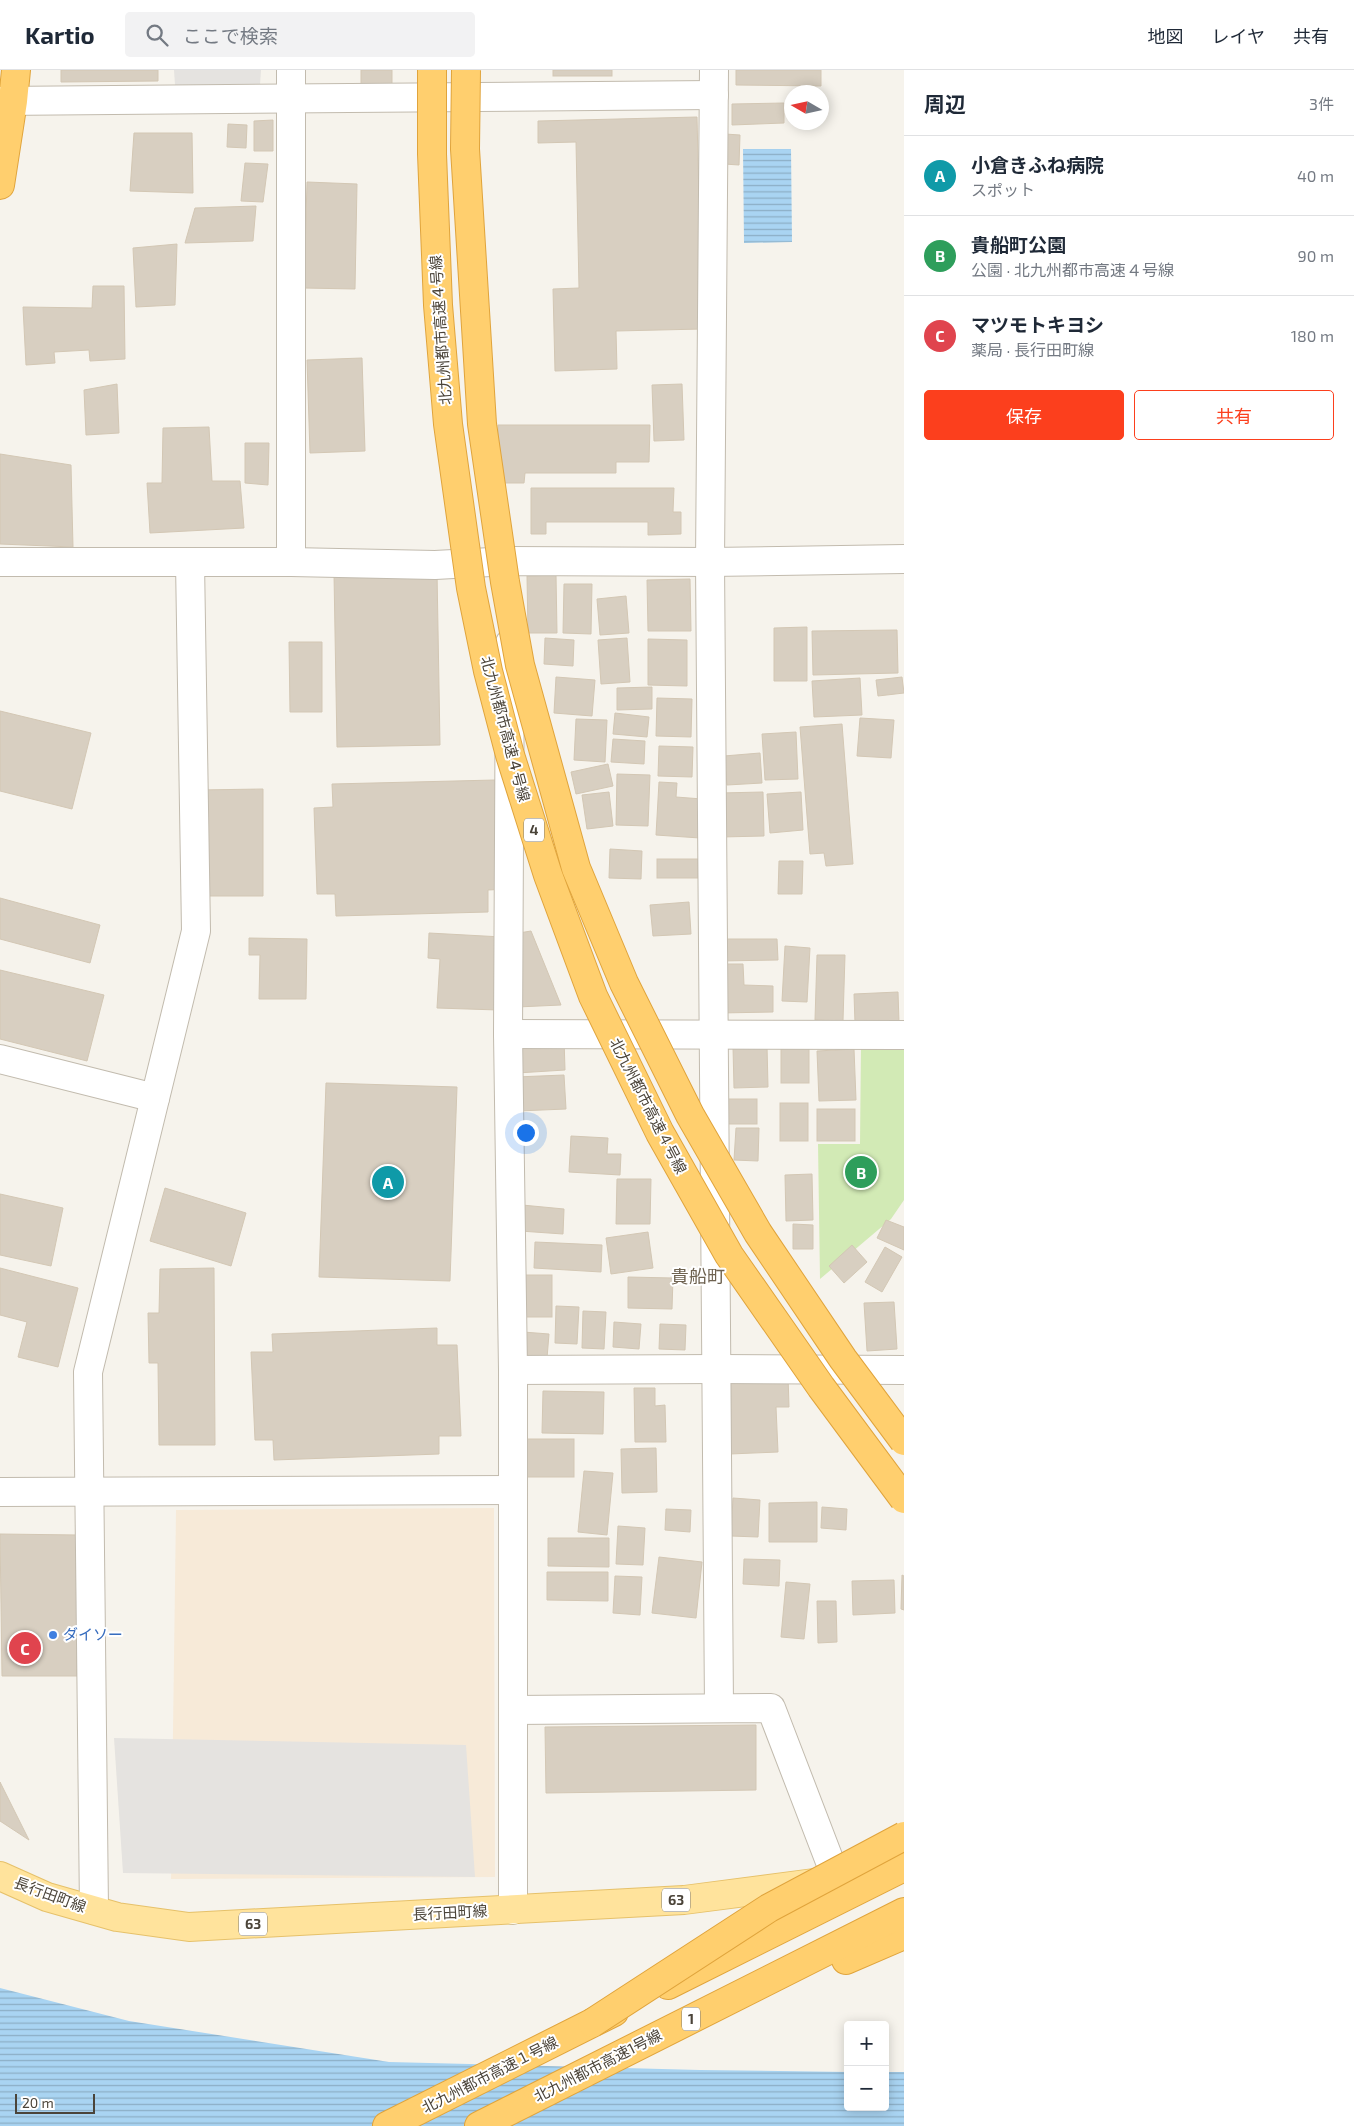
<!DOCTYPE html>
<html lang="ja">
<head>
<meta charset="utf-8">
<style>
  :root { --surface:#fff; --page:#f2f2f3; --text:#1f2937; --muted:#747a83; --line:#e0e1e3; --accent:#fc3f1d }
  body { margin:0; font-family:"Exo 2","Noto Sans JP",sans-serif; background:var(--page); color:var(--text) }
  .controls { position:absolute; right:15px; bottom:15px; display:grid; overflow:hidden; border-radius:5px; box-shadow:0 2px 12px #0003 }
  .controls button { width:45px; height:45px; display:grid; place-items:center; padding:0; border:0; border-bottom:1px solid var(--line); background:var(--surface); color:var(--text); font:25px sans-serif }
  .compass { position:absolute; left:784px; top:15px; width:45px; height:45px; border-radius:50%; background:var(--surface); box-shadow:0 2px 12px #0003; rotate:279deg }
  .scale { position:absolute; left:15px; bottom:12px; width:80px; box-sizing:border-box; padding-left:5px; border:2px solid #4b4439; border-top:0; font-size:14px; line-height:18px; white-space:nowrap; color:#4b4439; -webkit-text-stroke:4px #fff; paint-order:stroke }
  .you { position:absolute; left:525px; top:1062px; width:18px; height:18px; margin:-12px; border:4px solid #fff; border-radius:50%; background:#1a73e8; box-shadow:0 0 0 8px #1a73e833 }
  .badge { display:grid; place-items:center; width:32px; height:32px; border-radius:50%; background:var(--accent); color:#fff; font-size:16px; font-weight:700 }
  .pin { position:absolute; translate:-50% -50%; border:2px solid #fff; box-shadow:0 1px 5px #0006 }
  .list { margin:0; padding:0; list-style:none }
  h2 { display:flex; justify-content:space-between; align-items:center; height:65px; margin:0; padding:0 20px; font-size:21px }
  h2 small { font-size:16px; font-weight:400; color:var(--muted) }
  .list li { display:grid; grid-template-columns:32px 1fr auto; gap:15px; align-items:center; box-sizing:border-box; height:80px; padding:0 20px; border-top:1px solid var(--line) }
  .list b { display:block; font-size:19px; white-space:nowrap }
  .list p { margin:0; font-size:16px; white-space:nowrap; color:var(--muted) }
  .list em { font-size:16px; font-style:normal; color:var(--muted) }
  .actions { display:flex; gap:10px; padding:15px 20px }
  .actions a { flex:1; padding:11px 0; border:1px solid var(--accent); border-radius:5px; text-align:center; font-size:18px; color:var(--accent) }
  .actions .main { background:var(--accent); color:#fff }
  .icon { flex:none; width:28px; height:28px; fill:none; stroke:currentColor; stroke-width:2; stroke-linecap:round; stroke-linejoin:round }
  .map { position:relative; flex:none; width:904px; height:2056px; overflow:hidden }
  header { display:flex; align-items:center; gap:30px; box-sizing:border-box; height:70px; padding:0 25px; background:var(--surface); border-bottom:1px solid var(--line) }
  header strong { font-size:24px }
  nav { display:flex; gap:28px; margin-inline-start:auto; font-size:18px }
  .search { width:350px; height:45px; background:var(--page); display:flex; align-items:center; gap:12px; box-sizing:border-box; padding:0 18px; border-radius:5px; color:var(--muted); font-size:19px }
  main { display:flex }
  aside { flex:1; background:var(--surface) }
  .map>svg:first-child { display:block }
</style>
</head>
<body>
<header>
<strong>Kartio</strong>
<div class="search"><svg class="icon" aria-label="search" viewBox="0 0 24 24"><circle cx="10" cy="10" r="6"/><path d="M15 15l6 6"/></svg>ここで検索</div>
<nav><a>地図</a><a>レイヤ</a><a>共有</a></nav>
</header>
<main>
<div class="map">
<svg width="904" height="2056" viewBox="0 0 904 2056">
  <defs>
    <pattern id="water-rules" width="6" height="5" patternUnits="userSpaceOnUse" patternTransform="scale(1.25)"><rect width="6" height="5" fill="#a9d4f2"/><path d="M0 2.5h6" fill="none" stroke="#8caec5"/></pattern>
  </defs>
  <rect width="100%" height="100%" fill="#f6f3ec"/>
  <path fill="#f7ead8" d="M494,1438l1,369 -324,2 5,-369z"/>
  <path fill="#d2eab5" d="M904,974v156l-13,19 -71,60 -2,-135h42l1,-99z"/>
  <g fill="#e5e3e0">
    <path d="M174,0h87l-1,15h-85z"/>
    <path d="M114,1668l352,7 9,132 -352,-4z"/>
  </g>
  <g fill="url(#water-rules)">
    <path d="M743,79h48l1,93 -48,1z"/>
    <path d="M0,1918l129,33 260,41 311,8 148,2v35h37v-35h19v54h-904z"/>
  </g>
  <g fill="#d8cfc1" stroke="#d3c7b4">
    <path d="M61,0h97v11l-97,1z"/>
    <rect x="361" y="0" width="31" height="24"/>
    <rect x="553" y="0" width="59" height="6"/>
    <path d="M736,0h85v16l-85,-1z"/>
    <path d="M784,33v20l-52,2v-21z"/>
    <path d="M697,47l5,212 -86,2 1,38 -62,2 -2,-82 26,-1 -3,-146 -38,1v-22z"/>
    <path d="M273,50v31h-19v-30z"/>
    <path d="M228,54l19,1 -1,23 -19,-1z"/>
    <path d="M134,63h58l1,60 -63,-2z"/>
    <path d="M725,64l15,1 -1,30 -15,-1z"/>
    <path d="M245,93l23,1 -5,38 -22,-1z"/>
    <path d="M307,112l50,2 -2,105 -51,-1z"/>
    <path d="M256,136l-3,35 -68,2 10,-35z"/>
    <path d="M177,174l-2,61 -39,2 -3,-59z"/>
    <path d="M93,216h31l1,73 -35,2 -1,-11 -35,2 1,11 -29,2 -3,-58 69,1z"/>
    <path d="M362,288l3,93 -55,2 -3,-93z"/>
    <path d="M117,314l2,49 -33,2 -2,-45z"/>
    <path d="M682,314l2,56 -30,1 -2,-56z"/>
    <path d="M498,355h152l-1,37h-33v11h-91l-1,10h-26z"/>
    <path d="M209,357l3,54h28l4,47 -94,5 -3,-50h15l1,-55z"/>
    <path d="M245,373h24l-1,42 -23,-2z"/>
    <path d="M0,384l71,11 2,82 -73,-3z"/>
    <path d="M531,418h143l-1,24h8v22l-33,1v-13h-102v12h-15z"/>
    <path d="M437,502l3,173 -103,2 -3,-173z"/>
    <path d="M556,505l1,58h-29l-1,-57z"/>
    <path d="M690,509l1,52h-43l-1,-51z"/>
    <path d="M564,514h28l-1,50 -28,-1z"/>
    <path d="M626,526l3,37 -29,2 -3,-36z"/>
    <path d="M807,557v54h-33v-53z"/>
    <path d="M897,560l1,43 -85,2 -1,-44z"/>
    <path d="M545,568l29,2 -1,26 -29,-2z"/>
    <path d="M627,568l3,44 -29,2 -3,-44z"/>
    <path d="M648,569l39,1v46l-39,-1z"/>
    <path d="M289,572h33v70h-32z"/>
    <path d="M556,607l39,3 -3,36 -38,-3z"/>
    <path d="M902,607l2,16 -26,3 -2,-16z"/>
    <path d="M860,608l2,37 -48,2 -2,-36z"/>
    <path d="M652,617v22l-35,1v-22z"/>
    <path d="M657,628l35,1 -1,38 -35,-1z"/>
    <path d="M0,641l91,22 -19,76 -72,-18z"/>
    <path d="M615,643l34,4 -2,20 -34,-3z"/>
    <path d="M860,648l34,2 -3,38 -34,-2z"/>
    <path d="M576,649l31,1 -2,42 -31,-2z"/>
    <path d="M842,654l11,140 -27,2 -2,-13 -14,1 -10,-127z"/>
    <path d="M796,662l2,47 -33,1 -3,-46z"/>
    <path d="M613,669l32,2 -1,23 -33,-2z"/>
    <path d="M659,676l34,1 -1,30 -34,-1z"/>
    <path d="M760,683l2,30 -35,2 -3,-29z"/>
    <path d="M608,694l5,22 -37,8 -5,-22z"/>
    <path d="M617,704l33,1 -2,51 -32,-1z"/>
    <path d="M495,710l13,109 -20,1v22l-152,4 -1,-22h-18l-3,-86 19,-1 -1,-23z"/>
    <path d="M659,712l18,1 -1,14 26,2 -2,39 -44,-3z"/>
    <path d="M263,719v107h-65v-106z"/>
    <path d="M609,722l4,34 -26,3 -5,-34z"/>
    <path d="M763,722l1,44 -43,1 -1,-44z"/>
    <path d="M801,722l2,38 -33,3 -3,-39z"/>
    <path d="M610,779l32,2 -1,28 -32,-1z"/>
    <rect x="657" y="789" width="41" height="19"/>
    <path d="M779,791h24l-1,33h-24z"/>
    <path d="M0,828l100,27 -10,38 -90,-24z"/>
    <path d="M689,832l2,32 -38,2 -3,-31z"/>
    <path d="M531,861l30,74 -44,2 -4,-73z"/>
    <path d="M429,863l73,4 -4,73 -61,-2 3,-49 -12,-1z"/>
    <path d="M249,868l58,1 -1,60h-47l1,-44h-11z"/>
    <path d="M722,869h55l1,21 -57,1z"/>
    <path d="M785,876l25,2 -3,54 -25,-1z"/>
    <path d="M817,885h28l-2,66 -28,-1z"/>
    <path d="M720,894h23l1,21 29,1v26l-53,1z"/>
    <path d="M0,900l104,25 -17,66 -87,-22z"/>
    <path d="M898,922l1,30 -44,1 -1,-29z"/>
    <path d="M564,969l1,31 -48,3 -2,-31z"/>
    <rect x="781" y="974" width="28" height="39"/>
    <path d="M767,976l1,41 -34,1 -1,-41z"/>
    <path d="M854,979l2,51 -37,1 -2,-50z"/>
    <path d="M564,1005l2,34 -48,2 -2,-34z"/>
    <path d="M326,1013l131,4 -7,194 -131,-4z"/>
    <rect x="722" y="1029" width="35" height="25"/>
    <rect x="780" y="1033" width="28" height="38"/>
    <rect x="817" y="1039" width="38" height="32"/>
    <path d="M736,1058h23l-1,33 -24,-1z"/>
    <path d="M571,1066l37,2 -1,16h14l-1,21 -51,-3z"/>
    <path d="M812,1104l1,46 -27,1 -1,-46z"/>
    <path d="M617,1109h34l-1,45h-34z"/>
    <path d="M165,1118l81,25 -15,53 -81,-25z"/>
    <path d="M0,1124l63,14 -12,58 -51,-11z"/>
    <path d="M522,1135l42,4 -1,25 -43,-3z"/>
    <path d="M886,1150l18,7v23l-27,-12z"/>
    <path d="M793,1154l20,1v24h-20z"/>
    <path d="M648,1162l5,36 -42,6 -5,-36z"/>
    <path d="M535,1172l67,3 -1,27 -67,-4z"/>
    <path d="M852,1175l15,17 -23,21 -15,-17z"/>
    <path d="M885,1177l17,10 -20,35 -17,-10z"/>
    <path d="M0,1198l78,20 -20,79 -40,-10 9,-35 -27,-7z"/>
    <path d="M214,1198l1,177h-56l-1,-82h-9l-1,-50h11l1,-44z"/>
    <rect x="523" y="1205" width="29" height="42"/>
    <path d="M628,1207l45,1 -1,31 -44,-1z"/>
    <path d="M894,1232l3,47 -30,2 -3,-48z"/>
    <path d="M556,1236l23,1 -2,37 -22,-1z"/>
    <path d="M583,1241l23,1 -2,37 -22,-1z"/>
    <path d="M614,1252l27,2 -2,25 -26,-2z"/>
    <path d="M660,1254l26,1 -1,25 -26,-1z"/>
    <path d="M437,1258v17h20l4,91h-22v18l-165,6 -1,-20h-18l-4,-88h22l-1,-18z"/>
    <path d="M523,1262l26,2 -2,24 -26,-1z"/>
    <path d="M788,1305l1,32h-13l2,45 -48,2 -2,-77z"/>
    <path d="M634,1318h21v18l10,-1 1,37h-31z"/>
    <path d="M543,1321l61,1 -1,42 -61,-1z"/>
    <rect x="522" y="1369" width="52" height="38"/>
    <path d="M656,1378l1,44 -35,1 -1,-44z"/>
    <path d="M584,1401l29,2 -6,62 -29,-3z"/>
    <path d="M733,1428l27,2 -2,37 -27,-1z"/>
    <path d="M817,1432v40h-48v-39z"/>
    <path d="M822,1437l25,2 -1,21 -25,-2z"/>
    <path d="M666,1439l25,1 -1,22 -25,-2z"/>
    <path d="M618,1456l27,2 -2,37 -27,-1z"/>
    <path d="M0,1464l78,1 -1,141h-75z"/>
    <path d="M548,1468h61v29l-61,-1z"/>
    <path d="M659,1487l43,5 -6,56 -44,-5z"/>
    <path d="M744,1489l36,1 -1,26 -36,-2z"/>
    <path d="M547,1502h61v29l-61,-1z"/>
    <path d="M902,1505l2,1v34l-3,-1z"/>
    <path d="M615,1506l27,1 -2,38 -27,-2z"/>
    <path d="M894,1510l1,33 -42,2 -1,-34z"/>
    <path d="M786,1512l24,2 -6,55 -23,-2z"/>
    <path d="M817,1531h19l1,41 -19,1z"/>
    <path d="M756,1655v65l-210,3 -1,-66z"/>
    <path d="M0,1712l29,58 -29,-19z"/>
  </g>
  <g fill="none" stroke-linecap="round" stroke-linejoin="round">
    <defs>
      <g id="street">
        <path d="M714,0l-4,492 9,1146"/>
        <path d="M0,31l714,-6"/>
        <path d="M0,492h291l144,3 75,-4 200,1 194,-3"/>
        <path d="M291,492v-492"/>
        <path d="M510,573l-2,391 5,336v540"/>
        <path d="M508,964l396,1"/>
        <path d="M0,989l155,39"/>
        <path d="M513,1300l204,-1 187,1"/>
        <path d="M0,1422l513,-2"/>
        <path d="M513,1640l258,-2 66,172"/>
        <path d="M94,1840l-6,-538 108,-441 -6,-369"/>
      </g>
      <path id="primary" d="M0,1806l47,21 70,20 72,10 495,-27 130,-17"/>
      <g id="highway">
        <path d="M0,115l13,-84 3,-31"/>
        <path d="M846,1890l58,-25"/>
        <path d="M668,1915l236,-118"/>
        <path d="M387,2056l227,-114"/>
        <path d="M479,2056l425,-214"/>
      </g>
    </defs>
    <use href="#street" stroke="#c2bbae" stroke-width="30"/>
    <use href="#primary" stroke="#e6c16a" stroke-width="30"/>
    <use href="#highway" stroke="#e0a43c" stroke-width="30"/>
    <use href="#street" stroke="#fff" stroke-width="28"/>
    <use href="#primary" stroke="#ffe39c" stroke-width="28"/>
    <use href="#highway" stroke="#ffcf6e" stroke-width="28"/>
    <defs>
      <g id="highway-bridge">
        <path d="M432,0v84l6,151 10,119 23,164 17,83 22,84 38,120 45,121 67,137 69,122 92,132 83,112"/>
        <path d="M466,0l-1,79 17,275 23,158 15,83 56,203 48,115 66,132 68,118 85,126 61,82"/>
        <path d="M592,1953l177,-115 135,-72"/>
      </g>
    </defs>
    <use href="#highway-bridge" stroke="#e0a43c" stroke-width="30" stroke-linecap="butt"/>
    <use href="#highway-bridge" stroke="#ffcf6e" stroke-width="28"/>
  </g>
  <circle fill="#3f7fe0" stroke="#fff" stroke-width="2" cx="53" cy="1565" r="5"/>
  <g text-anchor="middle" stroke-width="4" stroke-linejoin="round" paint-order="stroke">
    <g fill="#fff" stroke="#817c74" stroke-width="1">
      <rect x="524" y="748.5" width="20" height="23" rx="4"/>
      <rect x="662" y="1818.5" width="28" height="23" rx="4"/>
      <rect x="239" y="1842.5" width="28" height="23" rx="4"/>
      <rect x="682" y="1937.5" width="18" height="23" rx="4"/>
    </g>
    <g font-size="14" font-weight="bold" fill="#4b4439">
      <text x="534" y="765">4</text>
      <text x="676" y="1835">63</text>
      <text x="253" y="1859">63</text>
      <text x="691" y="1954">1</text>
    </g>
    <g font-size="15" fill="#4b4439" stroke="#fff">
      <text transform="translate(441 260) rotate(-94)" y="5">北九州都市高速４号線</text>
      <text transform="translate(505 659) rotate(75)" y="5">北九州都市高速４号線</text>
      <text transform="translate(648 1036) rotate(63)" y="5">北九州都市高速４号線</text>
      <text transform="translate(50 1825) rotate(20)" y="5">長行田町線</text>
      <text transform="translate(450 1843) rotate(-3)" y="5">長行田町線</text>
      <text transform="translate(598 1996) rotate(-27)" y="5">北九州都市高速1号線</text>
      <text transform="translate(490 2005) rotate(-27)" y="5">北九州都市高速１号線</text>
    </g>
    <g font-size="15" fill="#366cbe" stroke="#fff" text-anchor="start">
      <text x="63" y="1570">ダイソー</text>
    </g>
    <g font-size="18" fill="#6e6250" stroke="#fff">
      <text x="698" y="1213">貴船町</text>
    </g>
  </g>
</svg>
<div class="controls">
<button>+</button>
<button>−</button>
</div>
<svg class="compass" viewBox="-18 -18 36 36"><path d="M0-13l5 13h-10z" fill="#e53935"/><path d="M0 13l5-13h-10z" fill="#747a83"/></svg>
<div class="scale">20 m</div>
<div class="you"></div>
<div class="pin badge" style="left:388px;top:1112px;background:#0f9aa8">A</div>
<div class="pin badge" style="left:861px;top:1102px;background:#2e9e5b">B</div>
<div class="pin badge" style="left:25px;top:1578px;background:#e0444e">C</div>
</div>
<aside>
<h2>周辺<small>3件</small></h2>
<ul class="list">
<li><span class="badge" style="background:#0f9aa8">A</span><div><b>小倉きふね病院</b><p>スポット</p></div><em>40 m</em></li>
<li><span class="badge" style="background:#2e9e5b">B</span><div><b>貴船町公園</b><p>公園 · 北九州都市高速４号線</p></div><em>90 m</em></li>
<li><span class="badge" style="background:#e0444e">C</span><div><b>マツモトキヨシ</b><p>薬局 · 長行田町線</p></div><em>180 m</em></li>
</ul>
<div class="actions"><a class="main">保存</a><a>共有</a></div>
</aside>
</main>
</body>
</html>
